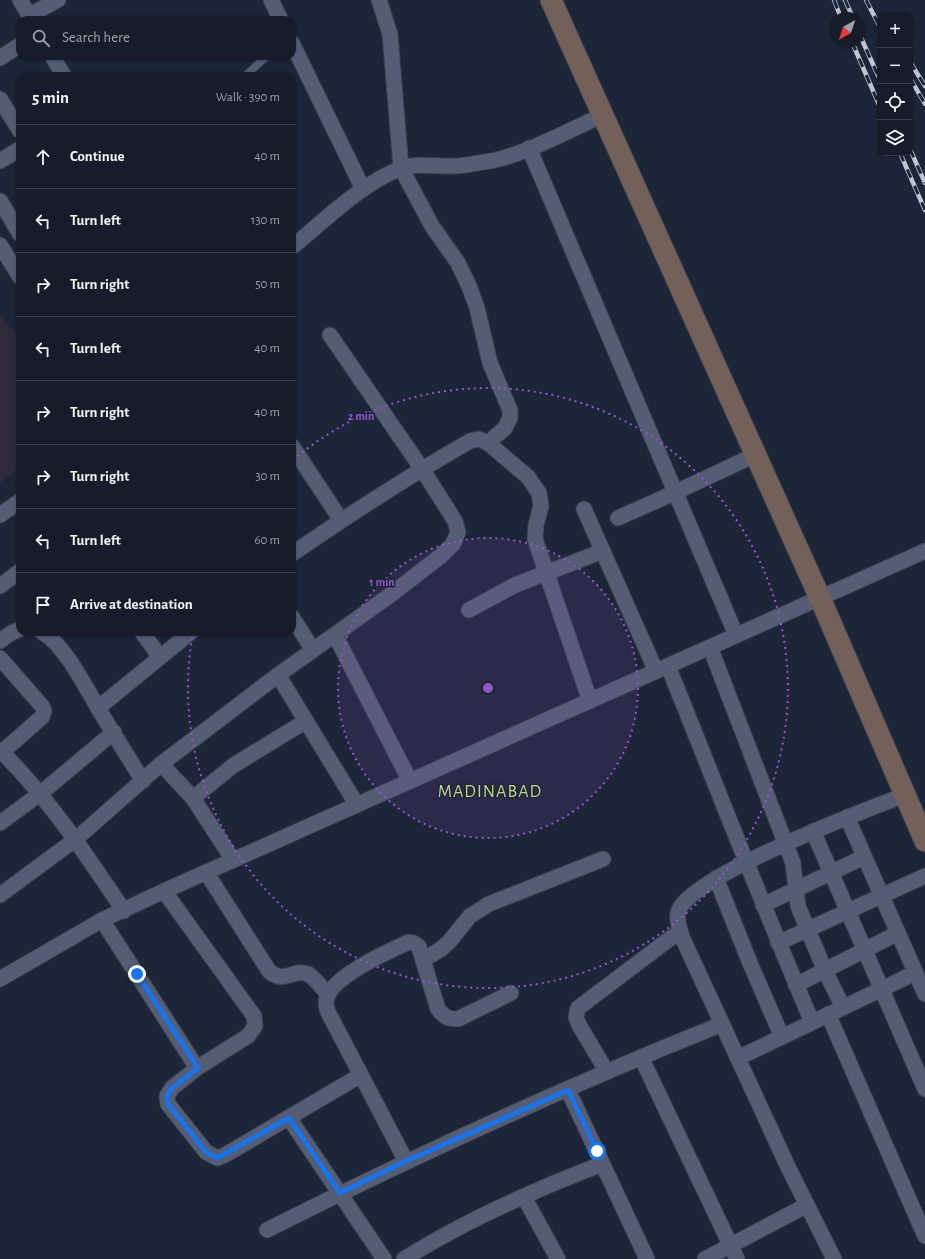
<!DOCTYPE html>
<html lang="en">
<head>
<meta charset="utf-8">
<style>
  :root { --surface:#161c2a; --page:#232936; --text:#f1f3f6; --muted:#9ea1a8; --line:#353a47 }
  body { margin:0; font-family:"Alegreya Sans",sans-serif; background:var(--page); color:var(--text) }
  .controls { position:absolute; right:12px; top:12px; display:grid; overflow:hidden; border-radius:8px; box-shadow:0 1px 3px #0004 }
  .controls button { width:36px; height:36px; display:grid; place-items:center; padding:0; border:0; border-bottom:1px solid var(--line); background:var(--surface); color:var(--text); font:20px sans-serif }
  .compass { position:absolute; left:829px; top:12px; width:36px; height:36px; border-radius:50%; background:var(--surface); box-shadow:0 1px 3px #0004; rotate:220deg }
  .stop { position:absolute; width:12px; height:12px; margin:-9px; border:3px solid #1a73e8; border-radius:50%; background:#fff }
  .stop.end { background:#1a73e8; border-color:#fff; box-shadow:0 1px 4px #0008 }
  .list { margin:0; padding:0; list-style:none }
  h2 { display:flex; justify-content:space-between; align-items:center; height:52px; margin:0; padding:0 16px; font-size:17px }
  h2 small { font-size:13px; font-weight:400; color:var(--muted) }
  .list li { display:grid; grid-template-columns:26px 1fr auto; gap:12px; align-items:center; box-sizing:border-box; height:64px; padding:0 16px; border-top:1px solid var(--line) }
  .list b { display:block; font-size:15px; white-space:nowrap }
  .list em { font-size:13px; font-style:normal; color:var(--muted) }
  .icon { flex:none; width:22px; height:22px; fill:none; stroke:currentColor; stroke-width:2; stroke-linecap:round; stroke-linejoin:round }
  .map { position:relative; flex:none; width:925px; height:1259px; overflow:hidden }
  .search { position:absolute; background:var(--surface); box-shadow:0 1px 3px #0004; left:16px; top:16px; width:280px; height:44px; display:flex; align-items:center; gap:10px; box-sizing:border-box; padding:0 14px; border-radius:12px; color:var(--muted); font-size:15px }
  .panel { position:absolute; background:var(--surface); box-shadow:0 1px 3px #0004; left:16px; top:72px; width:280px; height:564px; border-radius:12px }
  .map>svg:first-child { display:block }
</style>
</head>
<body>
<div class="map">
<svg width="925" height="1259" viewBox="0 0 925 1259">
  <rect width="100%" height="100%" fill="#1d2538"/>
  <path fill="#2f2a3a" d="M0,315l20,24v128l-20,16z"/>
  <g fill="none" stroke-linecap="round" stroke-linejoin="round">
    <defs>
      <path id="lane" d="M245,76l22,-20"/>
      <g id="street">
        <path d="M20,0l12,20"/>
        <path d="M271,0l10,20"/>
        <path d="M379,0l11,34 11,134 31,58 26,37 11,23 8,22 13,55 20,47v8l-5,10 -17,15"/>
        <path d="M30,15l28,-15"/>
        <path d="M292,43l71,146"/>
        <path d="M52,56l12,20"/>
        <path d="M0,58l20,-13"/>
        <path d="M0,99l20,32"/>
        <path d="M529,148l207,487"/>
        <path d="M0,161l20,-12"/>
        <path d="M0,201l20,33"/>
        <path d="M0,245l20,32"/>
        <path d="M292,247c31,-25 71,-65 108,-78 18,-7 38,-2 57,-3 11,-1 22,-3 33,-5 34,-6 80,-31 113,-46"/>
        <path d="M292,446l49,74"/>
        <path d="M584,509l72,162"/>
        <path d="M0,515l20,-14"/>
        <path d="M618,518l58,-26 79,-37"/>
        <path d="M292,554c58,-40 117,-78 178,-113l9,-2 9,4 40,34 11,16 2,13 -5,19 -1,14 55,162"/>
        <path d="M0,586l20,-15"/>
        <path d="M469,610l46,-25 88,-34"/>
        <path d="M292,617l21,33"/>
        <path d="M42,632c22,12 43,54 56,76 15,25 30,49 45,73"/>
        <path d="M142,632l18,25"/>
        <path d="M335,635l75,146"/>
        <path d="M0,641l11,-8 9,-4"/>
        <path d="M710,647l83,216 5,43 27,65 18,36"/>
        <path d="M0,658l42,48 2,5 -2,6 -40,35"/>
        <path d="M668,666c48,119 94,238 144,356"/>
        <path d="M278,675l79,130"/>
        <path d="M98,708l93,-76"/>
        <path d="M0,750c50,50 85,103 124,161"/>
        <path d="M161,764l32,34 40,62"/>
        <path d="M193,798l41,-33 72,-44"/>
        <path d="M847,817l78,177"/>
        <path d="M0,823l41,-30 73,-61"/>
        <path d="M813,831l112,258"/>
        <path d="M206,872l63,99c16,14 24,-3 39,3 7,4 14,14 20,20"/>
        <path d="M716,878l34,85 32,74"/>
        <path d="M164,891l90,125 1,10 -7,10 -51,32 -25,20 -5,8 1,8 38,48 11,6 8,-3 136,-80"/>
        <path d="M0,895l76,-56 85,-75 117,-89 111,-79 53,-41 11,-11 5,-12 -3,-11 -33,-52 -92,-134"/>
        <path d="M763,905l101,-48"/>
        <path d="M102,920l95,148"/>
        <path d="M778,943l147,-67"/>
        <path d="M423,960l18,-11 8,-7 21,-26 19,-12 114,-45"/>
        <path d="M0,979l102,-59 62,-29 761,-340"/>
        <path d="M796,985l102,-52"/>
        <path d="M828,1014l97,222"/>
        <path d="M641,1057l96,202"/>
        <path d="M738,1058l177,-85"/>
        <path d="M607,1072l-28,-47 -3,-8 2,-9 102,-77"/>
        <path d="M568,1090l79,169"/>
        <path d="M289,1118l95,141"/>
        <path d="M406,1161l-78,-149c-1,-3 -2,-6 -2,-9 -1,-24 65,-53 83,-61l5,1 5,4 19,62c6,8 10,10 20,10l53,-26"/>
        <path d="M524,1197l34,62"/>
        <path d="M267,1230c149,-75 301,-144 455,-206"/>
        <path d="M404,1259c62,-39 130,-69 198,-95"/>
        <path d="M705,1259l102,-54"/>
        <path d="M834,1259l-46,-92 -106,-230c-2,-8 -7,-19 -3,-27 13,-34 186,-100 226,-115"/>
      </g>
      <path id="secondary" d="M551,0l269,598 105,243"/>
    </defs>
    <use href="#lane" stroke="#393f4f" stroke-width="9"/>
    <use href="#street" stroke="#393f4f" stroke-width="17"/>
    <use href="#secondary" stroke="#393f4f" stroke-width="23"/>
    <use href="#lane" stroke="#545d73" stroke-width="7"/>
    <use href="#street" stroke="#545d73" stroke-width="15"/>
    <use href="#secondary" stroke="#736059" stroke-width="21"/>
    <defs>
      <g id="rail">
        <path d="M834,0l7,18"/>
        <path d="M845,0l8,18"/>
        <path d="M866,0l14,27"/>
        <path d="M859,33l21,47"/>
        <path d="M852,42l28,65"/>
        <path d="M910,62l15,24"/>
        <path d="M910,78l15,26"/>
        <path d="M910,149l15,34"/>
        <path d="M900,153l25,57"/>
      </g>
    </defs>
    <use href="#rail" stroke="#bfc5d3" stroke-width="4.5"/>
    <use href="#rail" stroke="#1d2538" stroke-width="3" stroke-dasharray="9" stroke-linecap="butt"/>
  </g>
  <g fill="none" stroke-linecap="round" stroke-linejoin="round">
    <path stroke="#1a73e8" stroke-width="5" d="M137,974l61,94 -26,20 -5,8 1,8 38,48 11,6 72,-40 51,75 66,-32 162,-71 29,61"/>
  </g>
  <circle cx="488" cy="688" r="150" fill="#9157c9" fill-opacity=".12"/>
  <g fill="none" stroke="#9157c9" stroke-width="2" stroke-dasharray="2 4">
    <circle cx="488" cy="688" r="150"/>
    <path d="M293 460A300 300 0 1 1 193 633"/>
  </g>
  <g text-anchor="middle" stroke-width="3" stroke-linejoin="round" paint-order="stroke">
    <g font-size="18" letter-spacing="1" fill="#bfd68c" stroke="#1d2538">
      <text x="490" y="797">MADINABAD</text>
    </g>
  </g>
  <circle cx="488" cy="688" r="6" fill="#9157c9" stroke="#1d2538" stroke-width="2"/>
  <g font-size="12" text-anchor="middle" font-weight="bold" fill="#9157c9" stroke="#1d2538" stroke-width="3" stroke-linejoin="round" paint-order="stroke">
    <text x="361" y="420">2 min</text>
    <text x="382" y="586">1 min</text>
  </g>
</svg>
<div class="controls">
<button>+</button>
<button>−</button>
<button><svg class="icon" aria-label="locate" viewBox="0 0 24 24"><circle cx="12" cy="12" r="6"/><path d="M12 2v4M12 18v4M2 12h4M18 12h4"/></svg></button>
<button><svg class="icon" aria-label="layers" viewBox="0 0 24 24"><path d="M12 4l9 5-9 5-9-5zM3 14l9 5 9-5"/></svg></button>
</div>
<svg class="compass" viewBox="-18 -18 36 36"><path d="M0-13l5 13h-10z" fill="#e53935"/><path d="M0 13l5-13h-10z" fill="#9ea1a8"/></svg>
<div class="stop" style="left:597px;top:1151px"></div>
<div class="stop end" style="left:137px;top:974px"></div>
<div class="search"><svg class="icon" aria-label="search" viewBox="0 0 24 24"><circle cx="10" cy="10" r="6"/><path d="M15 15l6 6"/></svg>Search here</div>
<section class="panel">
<h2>5 min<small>Walk · 390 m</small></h2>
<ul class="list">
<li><svg class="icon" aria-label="ahead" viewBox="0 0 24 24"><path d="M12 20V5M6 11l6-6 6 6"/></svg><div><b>Continue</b></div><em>40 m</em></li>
<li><svg class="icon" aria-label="left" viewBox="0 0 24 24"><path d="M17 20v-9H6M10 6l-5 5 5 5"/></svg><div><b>Turn left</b></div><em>130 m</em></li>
<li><svg class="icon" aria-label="right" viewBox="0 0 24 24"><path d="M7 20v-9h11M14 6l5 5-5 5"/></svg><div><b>Turn right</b></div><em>50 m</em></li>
<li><svg class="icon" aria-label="left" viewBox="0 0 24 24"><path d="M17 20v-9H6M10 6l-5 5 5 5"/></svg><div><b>Turn left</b></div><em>40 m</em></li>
<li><svg class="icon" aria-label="right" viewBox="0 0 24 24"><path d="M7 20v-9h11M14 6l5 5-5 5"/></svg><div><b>Turn right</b></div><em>40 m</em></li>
<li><svg class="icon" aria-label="right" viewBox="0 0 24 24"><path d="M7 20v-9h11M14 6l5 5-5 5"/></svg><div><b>Turn right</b></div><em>30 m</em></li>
<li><svg class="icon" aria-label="left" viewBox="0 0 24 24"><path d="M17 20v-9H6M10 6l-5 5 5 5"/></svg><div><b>Turn left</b></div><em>60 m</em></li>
<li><svg class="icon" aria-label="arrive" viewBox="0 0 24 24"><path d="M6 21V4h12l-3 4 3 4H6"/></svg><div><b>Arrive at destination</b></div></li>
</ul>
</section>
</div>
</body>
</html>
